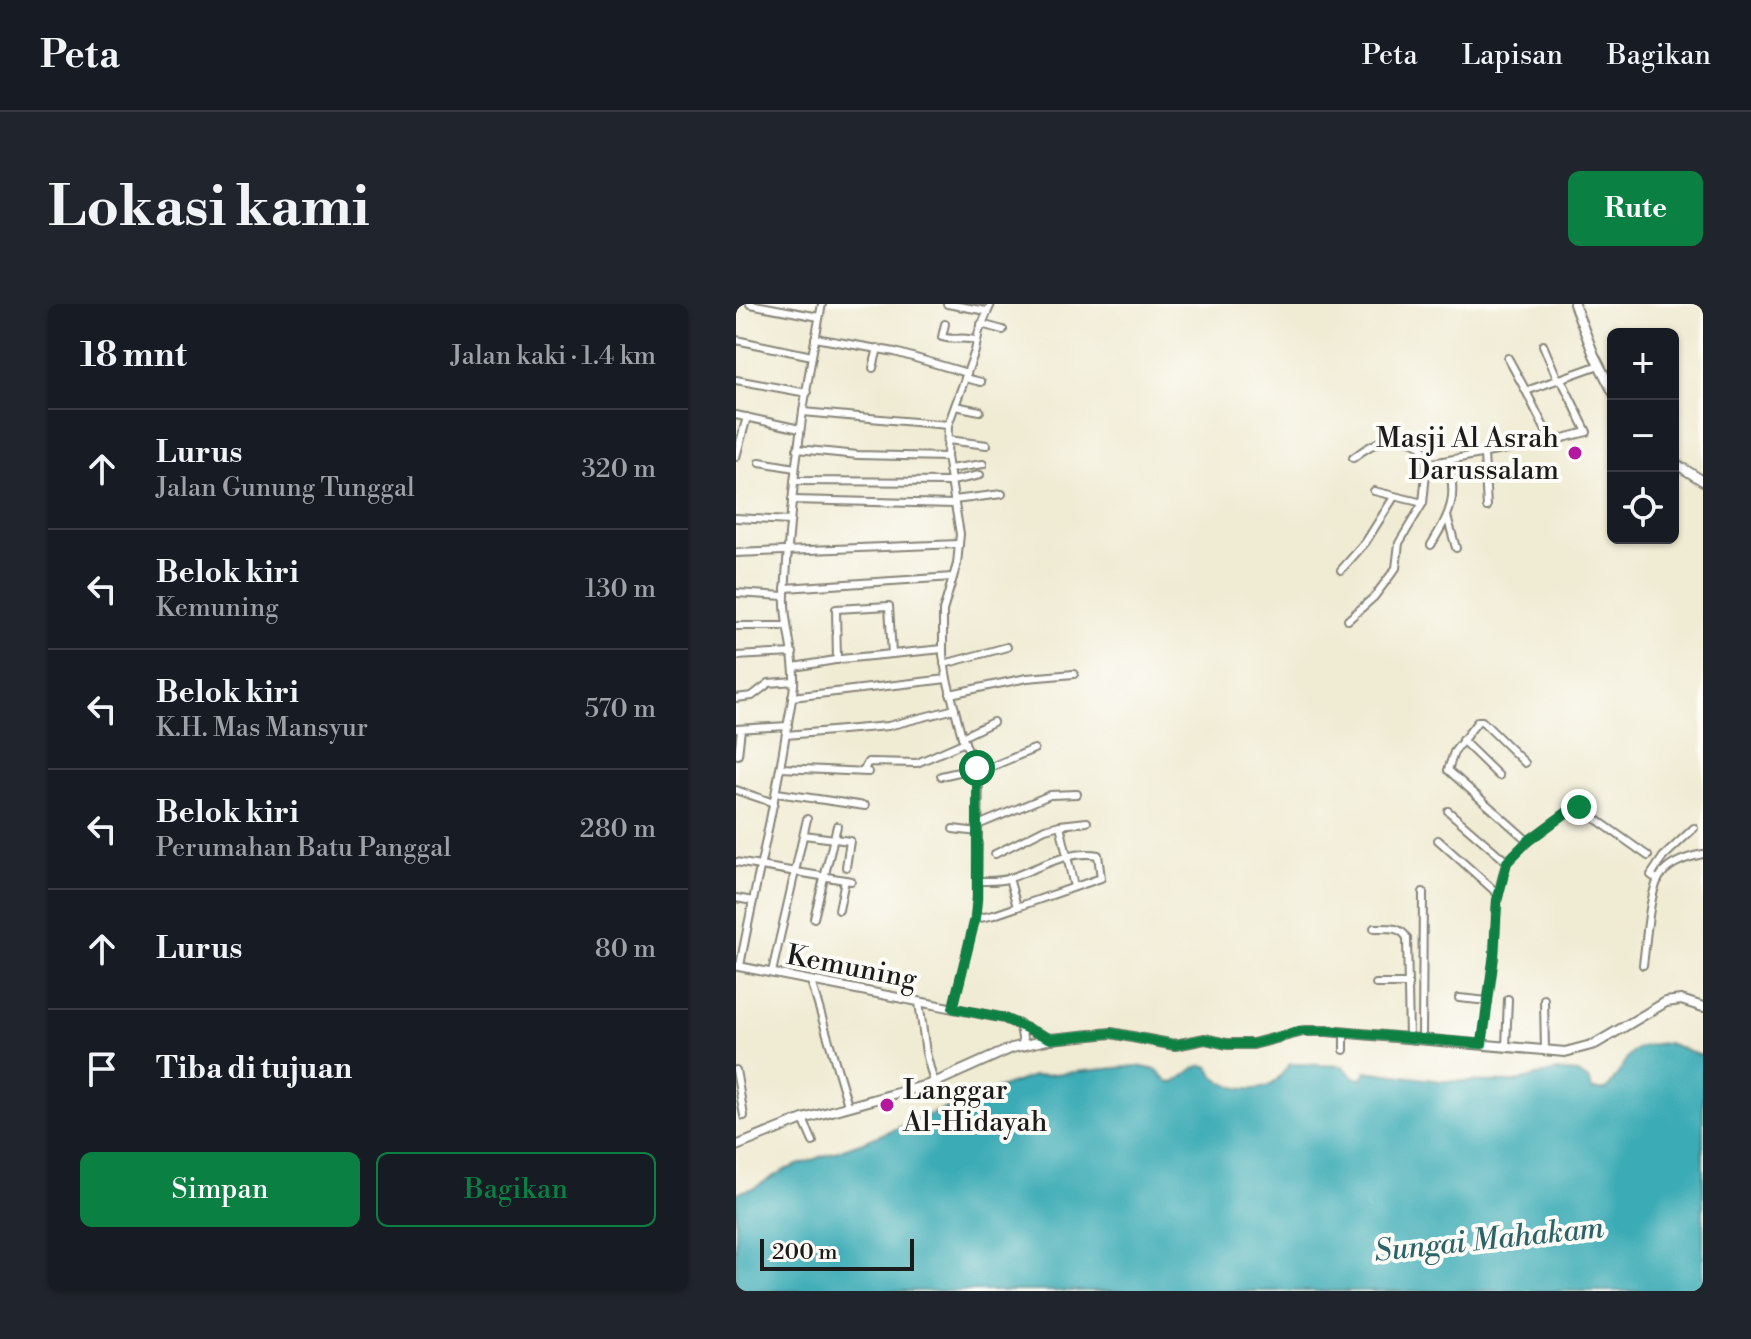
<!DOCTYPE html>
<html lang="id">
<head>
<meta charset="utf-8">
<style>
  :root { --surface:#171b24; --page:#20242c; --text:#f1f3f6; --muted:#9ea1a6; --line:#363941; --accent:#0b8043 }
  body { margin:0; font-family:"Libre Bodoni",serif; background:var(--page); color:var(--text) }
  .controls { position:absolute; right:24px; top:24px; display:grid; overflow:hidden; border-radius:12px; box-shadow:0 2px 6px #0004 }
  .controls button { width:72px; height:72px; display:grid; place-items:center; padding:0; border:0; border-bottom:2px solid var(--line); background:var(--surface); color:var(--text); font:40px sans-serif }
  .scale { position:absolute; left:24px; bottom:20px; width:154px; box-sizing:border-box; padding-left:8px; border:4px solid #1c1c1c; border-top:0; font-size:22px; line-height:28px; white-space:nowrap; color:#1c1c1c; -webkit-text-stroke:6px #fdfcf7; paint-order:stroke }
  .stop { position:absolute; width:24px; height:24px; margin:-18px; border:6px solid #0b8043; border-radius:50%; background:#fff }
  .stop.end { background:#0b8043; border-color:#fff; box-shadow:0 2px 8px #0008 }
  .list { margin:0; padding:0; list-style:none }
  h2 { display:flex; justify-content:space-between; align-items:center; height:104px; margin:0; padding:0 32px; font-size:34px }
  h2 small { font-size:26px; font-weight:400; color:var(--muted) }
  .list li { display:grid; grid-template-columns:52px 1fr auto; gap:24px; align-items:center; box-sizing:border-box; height:120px; padding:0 32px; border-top:2px solid var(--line) }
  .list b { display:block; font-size:30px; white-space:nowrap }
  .list p { margin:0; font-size:26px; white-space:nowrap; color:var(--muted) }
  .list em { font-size:26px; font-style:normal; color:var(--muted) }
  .actions { display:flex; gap:16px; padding:24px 32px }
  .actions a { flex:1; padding:18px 0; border:2px solid var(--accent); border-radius:12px; text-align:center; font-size:28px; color:var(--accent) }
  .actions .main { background:var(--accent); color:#fff }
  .icon { flex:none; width:44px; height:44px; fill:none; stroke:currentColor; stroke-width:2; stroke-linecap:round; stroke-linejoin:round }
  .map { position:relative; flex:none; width:967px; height:987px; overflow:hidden; border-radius:12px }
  header { display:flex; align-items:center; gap:48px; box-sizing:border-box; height:112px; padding:0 40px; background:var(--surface); border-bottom:2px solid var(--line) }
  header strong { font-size:38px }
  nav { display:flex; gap:44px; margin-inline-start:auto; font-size:28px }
  .intro { display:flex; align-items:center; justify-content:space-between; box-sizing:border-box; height:192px; padding:0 48px }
  h1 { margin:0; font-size:56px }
  .button { padding:20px 36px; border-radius:12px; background:var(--accent); color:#fff; font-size:28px; font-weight:700 }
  main { display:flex; gap:48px; padding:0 48px }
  aside { flex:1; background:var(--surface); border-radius:12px; box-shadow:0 2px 6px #0004 }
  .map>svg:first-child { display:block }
</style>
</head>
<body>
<header>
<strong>Peta</strong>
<nav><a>Peta</a><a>Lapisan</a><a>Bagikan</a></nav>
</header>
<div class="intro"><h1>Lokasi kami</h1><a class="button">Rute</a></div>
<main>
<aside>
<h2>18 mnt<small>Jalan kaki · 1.4 km</small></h2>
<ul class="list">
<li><svg class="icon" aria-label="ahead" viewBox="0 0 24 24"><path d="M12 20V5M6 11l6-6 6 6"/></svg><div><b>Lurus</b><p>Jalan Gunung Tunggal</p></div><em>320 m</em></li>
<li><svg class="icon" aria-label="left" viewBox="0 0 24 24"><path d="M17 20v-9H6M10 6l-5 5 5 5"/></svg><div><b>Belok kiri</b><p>Kemuning</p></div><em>130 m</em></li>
<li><svg class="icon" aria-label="left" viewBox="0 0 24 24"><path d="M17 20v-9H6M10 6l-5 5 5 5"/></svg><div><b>Belok kiri</b><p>K.H. Mas Mansyur</p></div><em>570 m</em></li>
<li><svg class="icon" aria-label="left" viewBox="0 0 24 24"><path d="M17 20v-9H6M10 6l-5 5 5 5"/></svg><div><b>Belok kiri</b><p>Perumahan Batu Panggal</p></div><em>280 m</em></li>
<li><svg class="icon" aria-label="ahead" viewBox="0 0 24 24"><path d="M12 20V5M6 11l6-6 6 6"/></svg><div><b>Lurus</b></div><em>80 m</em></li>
<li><svg class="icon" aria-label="arrive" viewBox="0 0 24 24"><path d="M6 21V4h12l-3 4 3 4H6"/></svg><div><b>Tiba di tujuan</b></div></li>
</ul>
<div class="actions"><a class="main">Simpan</a><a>Bagikan</a></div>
</aside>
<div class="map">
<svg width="967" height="987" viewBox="0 0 967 987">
  <rect width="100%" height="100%" fill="#fdfcf7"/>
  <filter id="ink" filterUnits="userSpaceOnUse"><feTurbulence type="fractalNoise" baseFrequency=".0125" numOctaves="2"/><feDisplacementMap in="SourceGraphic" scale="16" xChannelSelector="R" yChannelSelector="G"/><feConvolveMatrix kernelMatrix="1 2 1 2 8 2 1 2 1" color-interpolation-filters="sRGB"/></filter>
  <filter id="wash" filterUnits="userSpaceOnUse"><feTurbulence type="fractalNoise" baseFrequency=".006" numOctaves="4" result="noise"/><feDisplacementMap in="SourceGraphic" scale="32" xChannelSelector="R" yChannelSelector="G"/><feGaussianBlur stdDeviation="1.8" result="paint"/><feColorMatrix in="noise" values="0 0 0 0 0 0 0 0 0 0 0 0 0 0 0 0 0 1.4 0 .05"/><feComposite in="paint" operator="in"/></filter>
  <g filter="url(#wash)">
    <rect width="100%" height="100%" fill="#f0ebd3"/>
    <path fill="#3aabb5" stroke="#2b6468" stroke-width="2" d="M932,739l35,13v235h-967v-98l18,-5 30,-18 79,-28 113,-46 57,-20 104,-10 20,4 11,12 5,1c13,-5 21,-22 36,-16 8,21 44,28 63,17 7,-5 12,-13 18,-20h6l47,2 10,11 9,2 4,-8 75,10 74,1 40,-11 22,2 13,8 2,9h14c27,-29 12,-45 62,-47z"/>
  </g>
  <g filter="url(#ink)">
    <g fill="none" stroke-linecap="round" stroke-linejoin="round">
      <defs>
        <g id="minor">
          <path d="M14,0l69,13"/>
          <path d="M211,0l40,7"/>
          <path d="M209,20l-3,13c12,4 23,-1 35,4"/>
          <path d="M245,20l22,6"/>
          <path d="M79,34l80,14 72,21"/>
          <path d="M0,36l76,16"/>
          <path d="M807,41l15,35"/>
          <path d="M772,54l18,33"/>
          <path d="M137,64l5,-20"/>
          <path d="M229,74l16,4"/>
          <path d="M0,76l71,13"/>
          <path d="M219,102l25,5"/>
          <path d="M67,108l145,13"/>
          <path d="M0,111l64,14"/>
          <path d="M212,136l39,5"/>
          <path d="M815,137l36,-9 -26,-53"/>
          <path d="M61,145l61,6 89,2"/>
          <path d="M748,150l3,53"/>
          <path d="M0,153l11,-40"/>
          <path d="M617,154c21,-17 43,-26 69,-12l5,18"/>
          <path d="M24,158l35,6"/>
          <path d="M213,165l34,-5"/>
          <path d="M58,177l158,1"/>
          <path d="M216,177l28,-6"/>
          <path d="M638,187l49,12"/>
          <path d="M56,196l163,4"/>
          <path d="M218,196l48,-6"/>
          <path d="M711,212l9,32"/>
          <path d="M0,214l54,3"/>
          <path d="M695,241c19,-32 28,-47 16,-84"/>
          <path d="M0,249l223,-9"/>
          <path d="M605,266l24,-27 29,-46"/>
          <path d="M49,284l168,-11"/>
          <path d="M0,289l48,3"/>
          <path d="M612,316l26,-23 22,-29 3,-25 24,-40 4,-39 124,-23 -25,-50 73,-26"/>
          <path d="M0,322h49"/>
          <path d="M0,352l57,-3"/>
          <path d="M101,356l-1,-51 53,-3 3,48"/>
          <path d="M208,360l63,-17"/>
          <path d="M58,363l47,-8 102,-10"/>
          <path d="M214,390l77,-16 47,-4"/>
          <path d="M56,393l155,-18"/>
          <path d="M0,394l16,-2 17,-13 25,-2"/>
          <path d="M0,425l52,-3"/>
          <path d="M50,431l102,-9 67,-17"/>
          <path d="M226,433l31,-15"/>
          <path d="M726,436l37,36"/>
          <path d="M2,451l3,-26"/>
          <path d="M789,459l-43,-42h-4l-24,31 -6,18 80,71"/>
          <path d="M45,464l87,4"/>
          <path d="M128,466l4,-8 49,1 48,-21"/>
          <path d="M243,468l55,-23"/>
          <path d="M205,472l36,-8"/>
          <path d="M0,486l38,13"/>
          <path d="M41,489l88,13"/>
          <path d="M712,507l59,51"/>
          <path d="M242,521l72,-30 27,-1"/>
          <path d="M324,521l27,-3"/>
          <path d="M217,525l25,3"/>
          <path d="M68,531l46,6 -4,26"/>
          <path d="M702,536l60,54"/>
          <path d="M259,550l50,-25 15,-4 14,62"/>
          <path d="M0,558l115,19"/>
          <path d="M273,574l8,29"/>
          <path d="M922,576l-7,-5 12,-18 31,-29"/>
          <path d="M0,594l17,3"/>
          <path d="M103,606l6,-30"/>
          <path d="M78,614l23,-92"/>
          <path d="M239,615l19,-4 107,-37 -3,-23c-29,-6 -61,14 -88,23 -10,4 -22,3 -32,3"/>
          <path d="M638,624c13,0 26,-2 33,10l2,100"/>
          <path d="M907,661c3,-21 6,-71 16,-87 8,-14 29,-21 44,-24"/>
          <path d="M4,662c14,-76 33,-151 45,-227 3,-18 7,-36 9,-54 2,-32 -11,-59 -9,-91 5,-97 17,-194 37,-290"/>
          <path d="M36,668l35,-153"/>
          <path d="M75,677l37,124"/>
          <path d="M640,680h32"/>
          <path d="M723,694l29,3"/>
          <path d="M808,695l1,52"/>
          <path d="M183,698l7,51 8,30"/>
          <path d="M217,704l22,-89 2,-21 2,-126 -17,-35 -15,-58 -4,-24v-44l14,-47 3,-30 -13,-77 1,-32 27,-74 4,-20 12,-27"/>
          <path d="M608,728v18"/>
          <path d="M686,735l1,-147"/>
          <path d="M746,740l12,-89 3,-54 7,-30 3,-9 21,-21 42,-31 9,-3 69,49"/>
          <path d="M770,743l2,-48"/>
          <path d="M0,766l8,46"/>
          <path d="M67,815l10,23"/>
        </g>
        <g id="tertiary">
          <path d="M0,662l267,52 48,21"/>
          <path d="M284,720l4,22"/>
        </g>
        <g id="secondary">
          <path d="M838,0l20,51 19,37"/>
          <path d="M937,158l30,19"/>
          <path d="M0,842l67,-27 131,-36 78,-35 39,-9 60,-6 64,12 30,-6 22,5h26l50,-13h24l238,21 30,-8 71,-42 15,-2 22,7"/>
        </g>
      </defs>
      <use href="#minor" stroke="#868478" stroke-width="10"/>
      <use href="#tertiary" stroke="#868478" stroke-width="11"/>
      <use href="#secondary" stroke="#868478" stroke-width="12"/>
      <use href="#minor" stroke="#fff" stroke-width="6"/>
      <use href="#tertiary" stroke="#fff" stroke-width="7"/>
      <use href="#secondary" stroke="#fff" stroke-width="8"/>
    </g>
  </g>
  <g fill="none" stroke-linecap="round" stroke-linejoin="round" filter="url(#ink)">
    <path stroke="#0b8043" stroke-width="10" d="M241,464v130l-2,21 -22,89 50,10 48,21 60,-6 64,12 30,-6 22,5h26l50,-13h24l155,13 12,-89 3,-54 10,-39 21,-21 42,-31 9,-3"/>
  </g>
  <g fill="#b5179e" stroke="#fdfcf7" stroke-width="3">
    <circle cx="839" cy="149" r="8"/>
    <circle cx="151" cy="801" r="8"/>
  </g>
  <g text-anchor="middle" stroke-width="8" stroke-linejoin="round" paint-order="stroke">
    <g font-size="28" fill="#1c1c1c" stroke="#fdfcf7" text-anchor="end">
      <text x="823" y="143">Masji Al Asrah<tspan x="823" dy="32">Darussalam</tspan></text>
      <text x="167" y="795" text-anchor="start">Langgar<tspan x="167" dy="32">Al-Hidayah</tspan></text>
    </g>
    <g font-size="28" fill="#1c1c1c" stroke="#fdfcf7">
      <text transform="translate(116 662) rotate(11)" y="10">Kemuning</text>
    </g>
    <g font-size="30" font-style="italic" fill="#2b6468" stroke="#fdfcf7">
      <text transform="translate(753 935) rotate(-6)" y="10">Sungai Mahakam</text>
    </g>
  </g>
</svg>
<div class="controls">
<button>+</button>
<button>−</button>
<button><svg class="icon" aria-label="locate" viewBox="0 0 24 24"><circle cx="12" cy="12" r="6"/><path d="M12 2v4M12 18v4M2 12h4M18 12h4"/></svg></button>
</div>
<div class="scale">200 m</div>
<div class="stop" style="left:241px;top:464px"></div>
<div class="stop end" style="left:843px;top:503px"></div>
</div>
</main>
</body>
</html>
